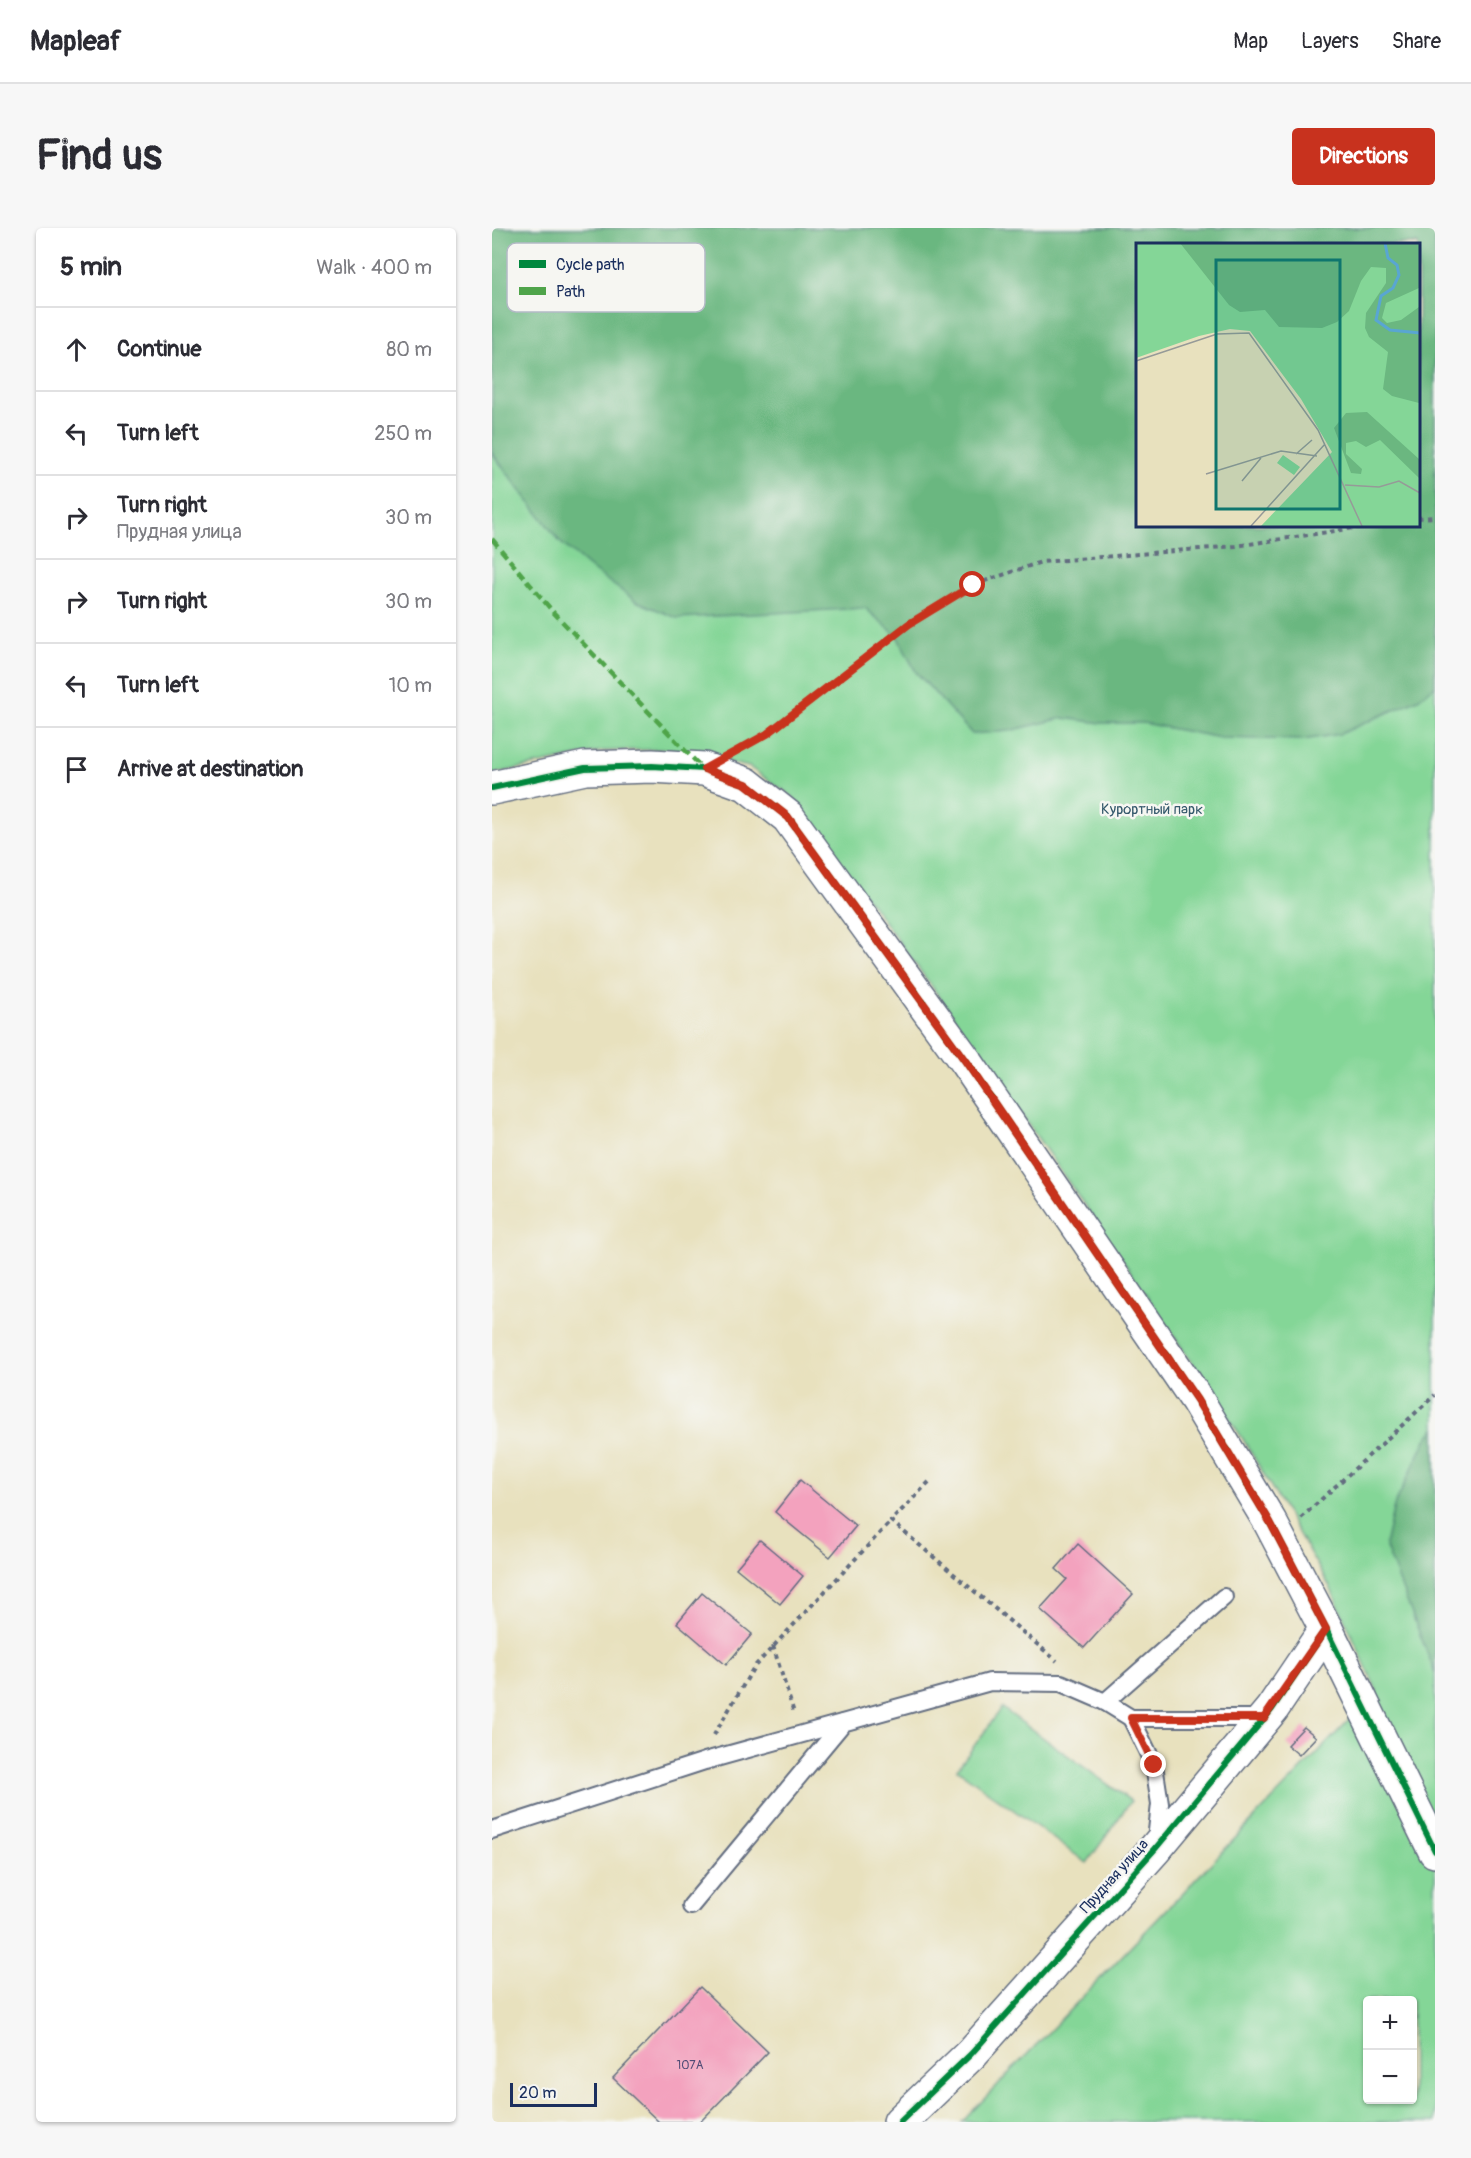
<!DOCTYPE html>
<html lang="en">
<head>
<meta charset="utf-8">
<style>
  :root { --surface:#fff; --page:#f7f7f7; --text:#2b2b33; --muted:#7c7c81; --line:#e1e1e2; --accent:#c8321e }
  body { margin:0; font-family:Pangolin,sans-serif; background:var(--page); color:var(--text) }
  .controls { position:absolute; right:18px; bottom:18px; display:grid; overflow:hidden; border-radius:6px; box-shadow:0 2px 4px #0004 }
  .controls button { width:54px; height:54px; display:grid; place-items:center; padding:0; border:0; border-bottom:2px solid var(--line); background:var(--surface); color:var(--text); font:30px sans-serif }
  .scale { position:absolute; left:18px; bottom:15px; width:87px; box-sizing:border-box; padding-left:6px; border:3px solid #1b2f5e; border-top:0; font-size:16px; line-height:21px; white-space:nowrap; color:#1b2f5e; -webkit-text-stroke:4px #f6f6f2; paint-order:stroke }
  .stop { position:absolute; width:18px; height:18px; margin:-14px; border:4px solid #c8321e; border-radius:50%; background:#fff }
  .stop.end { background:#c8321e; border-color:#fff; box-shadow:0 2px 6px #0008 }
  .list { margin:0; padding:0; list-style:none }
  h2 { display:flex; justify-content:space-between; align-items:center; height:78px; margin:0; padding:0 24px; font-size:26px }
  h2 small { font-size:20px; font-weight:400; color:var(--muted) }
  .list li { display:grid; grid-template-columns:39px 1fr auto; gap:18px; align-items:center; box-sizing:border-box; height:84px; padding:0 24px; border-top:2px solid var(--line) }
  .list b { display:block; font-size:22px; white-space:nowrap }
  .list p { margin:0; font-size:20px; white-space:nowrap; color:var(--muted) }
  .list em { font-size:20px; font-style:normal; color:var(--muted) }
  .icon { flex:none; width:33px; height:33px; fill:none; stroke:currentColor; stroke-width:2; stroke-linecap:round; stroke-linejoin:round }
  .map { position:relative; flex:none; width:943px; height:1894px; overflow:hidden; border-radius:6px }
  header { display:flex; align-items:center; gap:36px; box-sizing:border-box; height:84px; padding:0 30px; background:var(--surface); border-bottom:2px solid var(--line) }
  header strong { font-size:28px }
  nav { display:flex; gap:33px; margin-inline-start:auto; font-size:21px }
  .intro { display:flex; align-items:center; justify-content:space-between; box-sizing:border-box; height:144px; padding:0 36px }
  h1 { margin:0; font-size:42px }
  .button { padding:15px 27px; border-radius:6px; background:var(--accent); color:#fff; font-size:21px; font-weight:700 }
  main { display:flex; gap:36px; padding:0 36px }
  aside { flex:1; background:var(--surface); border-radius:6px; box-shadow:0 2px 4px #0004 }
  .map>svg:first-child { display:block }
</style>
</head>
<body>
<header>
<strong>Mapleaf</strong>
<nav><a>Map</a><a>Layers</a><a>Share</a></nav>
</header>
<div class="intro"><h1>Find us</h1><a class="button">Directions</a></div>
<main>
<aside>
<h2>5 min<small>Walk · 400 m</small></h2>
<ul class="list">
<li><svg class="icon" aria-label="ahead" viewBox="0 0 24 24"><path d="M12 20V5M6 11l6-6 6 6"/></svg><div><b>Continue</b></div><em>80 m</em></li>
<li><svg class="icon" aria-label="left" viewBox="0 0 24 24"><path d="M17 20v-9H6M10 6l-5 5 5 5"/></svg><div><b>Turn left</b></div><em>250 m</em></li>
<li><svg class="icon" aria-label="right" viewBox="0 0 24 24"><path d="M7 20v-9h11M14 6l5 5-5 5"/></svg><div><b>Turn right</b><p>Прудная улица</p></div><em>30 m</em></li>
<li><svg class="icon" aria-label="right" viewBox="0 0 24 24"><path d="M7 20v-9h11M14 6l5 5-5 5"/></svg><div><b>Turn right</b></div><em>30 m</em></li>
<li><svg class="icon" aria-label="left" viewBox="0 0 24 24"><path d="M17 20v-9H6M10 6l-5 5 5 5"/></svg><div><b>Turn left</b></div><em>10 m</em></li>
<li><svg class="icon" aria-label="arrive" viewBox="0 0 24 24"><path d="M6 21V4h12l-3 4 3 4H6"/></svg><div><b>Arrive at destination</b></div></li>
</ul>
</aside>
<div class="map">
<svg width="943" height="1894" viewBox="0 0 943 1894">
  <rect width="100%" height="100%" fill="#f6f6f2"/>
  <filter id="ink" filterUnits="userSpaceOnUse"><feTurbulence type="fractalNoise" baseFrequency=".0167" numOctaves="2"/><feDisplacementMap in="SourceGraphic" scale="12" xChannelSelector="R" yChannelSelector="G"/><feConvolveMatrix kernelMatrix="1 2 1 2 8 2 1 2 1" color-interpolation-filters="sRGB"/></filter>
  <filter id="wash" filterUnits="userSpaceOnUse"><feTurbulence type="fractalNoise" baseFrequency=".008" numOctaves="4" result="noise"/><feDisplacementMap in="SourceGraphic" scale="24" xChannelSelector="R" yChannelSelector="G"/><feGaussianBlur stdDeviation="1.35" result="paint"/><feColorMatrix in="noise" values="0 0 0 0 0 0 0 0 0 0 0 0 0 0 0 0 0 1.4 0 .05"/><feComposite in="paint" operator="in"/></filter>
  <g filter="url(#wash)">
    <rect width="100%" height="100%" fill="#e8e1be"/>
    <g fill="#84d697" stroke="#50827a" stroke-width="1.5" fill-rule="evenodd">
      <path d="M0,0h943v1894h-473l415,-431 -47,-104 -87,-148 -106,-158 -188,-271 -156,-213 -44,-30 -78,-18 -69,2 -110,23zM646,16h280v281h-280zM876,1772h44v100h-44z"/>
      <path d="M510,1480l129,93 -44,62 -130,-94z"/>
    </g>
    <g fill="#6bb780" stroke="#43736f" stroke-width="1.5" fill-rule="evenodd">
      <path d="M0,0h943v458l-17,13 -78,35 -37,6 -82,-2 -78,-15h-41l-39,-5 -54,13 -37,3 -56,-62 -19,-36 -32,-28 -188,10 -41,-17 -42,-30 -34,-29 -68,-89zM646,16h280v281h-280z"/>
      <path d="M943,1200v245l-50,-128 9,-39 32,-66z"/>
    </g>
    <g id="blocks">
      <g fill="#f3a2be">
        <path d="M308,1252l56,46 -26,31 -55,-45z"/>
        <path d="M268,1312l43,36 -23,28 -44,-36z"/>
        <path d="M586,1316l55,50 -49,54 -44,-39 27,-30 -11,-10z"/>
        <path d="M210,1365l50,41 -26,31 -49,-42z"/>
        <path d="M812,1499l12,10 -17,18 -12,-10z"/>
        <path d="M208,1759l68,65 -68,70h-41l-46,-44z"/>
      </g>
    </g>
  </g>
  <g filter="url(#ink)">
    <use href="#blocks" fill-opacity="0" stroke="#636d80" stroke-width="1.5"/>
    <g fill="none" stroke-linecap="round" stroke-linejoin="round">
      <defs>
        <g id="lane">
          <path d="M613,1474l119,-105"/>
          <path d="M639,1490l23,47 6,39 -4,36"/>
          <path d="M0,1602l213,-69 285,-79 71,1 44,19 26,16h133"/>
          <path d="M199,1678l152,-183"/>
        </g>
        <g id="street">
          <path d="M0,560l93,-20 67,-2 52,3 42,15 42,33 178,245 231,338 73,122 56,107 109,222"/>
          <path d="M408,1894l71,-68 184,-205 117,-140 54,-80"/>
        </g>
      </defs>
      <use href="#lane" stroke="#636d80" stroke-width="20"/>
      <use href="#street" stroke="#636d80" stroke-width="36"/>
      <g stroke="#636d80" stroke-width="4" stroke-dasharray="4.5 4.5" stroke-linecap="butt">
        <path d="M926,290l17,-1"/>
        <path d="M248,521l27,-15 142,-110 64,-39 68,-23 195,-16 138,-21"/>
        <path d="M437,1254l-38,39 166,140"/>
        <path d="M809,1290l134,-123"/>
        <path d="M281,1418l21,67"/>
        <path d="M222,1507l40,-68 137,-146"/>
      </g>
      <use href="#lane" stroke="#fff" stroke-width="16"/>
      <use href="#street" stroke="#fff" stroke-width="33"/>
      <path stroke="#4fa44a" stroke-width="4.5" stroke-dasharray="9 4.5" stroke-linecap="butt" d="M0,311l62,74 149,156"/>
      <defs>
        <g id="cycleway">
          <path d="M0,560l93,-20 67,-2 52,3 42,15 42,33 178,245 231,338 73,122 56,107 109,222"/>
          <path d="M408,1894l71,-68 184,-205 117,-140 54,-80"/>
        </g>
      </defs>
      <use href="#cycleway" stroke="#f6f6f2" stroke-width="10"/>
      <use href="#cycleway" stroke="#00873e" stroke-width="6"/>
    </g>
  </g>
  <g fill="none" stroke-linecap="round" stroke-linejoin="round" filter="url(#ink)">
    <path stroke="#c8321e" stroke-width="8" d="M481,357l-64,39 -142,110 -63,35 42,15 42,33 178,245 231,338 73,122 56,107 -62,89h-133l23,47"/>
  </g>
  <g text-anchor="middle" stroke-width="5" stroke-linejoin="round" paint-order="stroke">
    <g font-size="12" fill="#514c76">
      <text x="198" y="1841">107А</text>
    </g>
    <g font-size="15" fill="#35596c" stroke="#f6f6f2">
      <text x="660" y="586">Курортный парк</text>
    </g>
    <g font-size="15" fill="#1b2f5e" stroke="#f6f6f2">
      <text transform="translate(622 1648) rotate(-48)" y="5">Прудная улица</text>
    </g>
  </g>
  <g transform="translate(644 15)">
    <rect width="284" height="284" fill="#e8e1be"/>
    <path d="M0,0h283v283h-158l71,-74 -31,-53 -51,-68 -20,-2 -31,7 -63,22zM147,212l17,12 -6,8 -17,-12z" fill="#84d697"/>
    <path d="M44,0h239v45l-33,15 -4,15 5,5 14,-3 18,-13v96l-27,-7 -9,-7 5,-37 -19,-15 -4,-9 1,-15 20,-30v-15l-15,-1 -10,14 -12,30 -12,11 -15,6 -43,-1 -14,-17 -25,2 -11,-7zM231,169l52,47v19l-39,-38 -14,7 -10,-6 -10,2v11l16,15 -1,5 -10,-1 -17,-45 12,-15z" fill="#6bb780"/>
    <path fill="none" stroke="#59a6d2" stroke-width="3" d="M249,0l3,15 9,7 2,10 -6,13 -12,8 -5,24 14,10 30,3"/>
    <path fill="none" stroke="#969a98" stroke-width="1.5" d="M0,118l81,-27 32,-1 69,97 44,96M160,211l16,-14M70,231l75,-23 36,5M106,238l19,-23M209,242l34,2 20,-6 21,12M115,283l74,-82"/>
    <path fill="#0f766e" fill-opacity="0.15" stroke="#0f766e" stroke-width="3" d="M80,17h124v249h-124z"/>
    <rect width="284" height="284" fill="none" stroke="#1b2f5e" stroke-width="3"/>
  </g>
  <rect x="15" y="15" width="198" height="69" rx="9" fill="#f6f6f2" stroke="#b4bac6" stroke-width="1.5"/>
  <rect x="27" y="32" width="27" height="8" fill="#00873e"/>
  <rect x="27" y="59" width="27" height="8" fill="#4fa44a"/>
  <g font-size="16" fill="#1b2f5e">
    <text x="64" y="42">Cycle path</text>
    <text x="64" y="69">Path</text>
  </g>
</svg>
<div class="controls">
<button>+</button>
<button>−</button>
</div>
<div class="scale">20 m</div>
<div class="stop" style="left:481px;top:357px"></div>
<div class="stop end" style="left:662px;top:1537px"></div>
</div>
</main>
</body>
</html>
